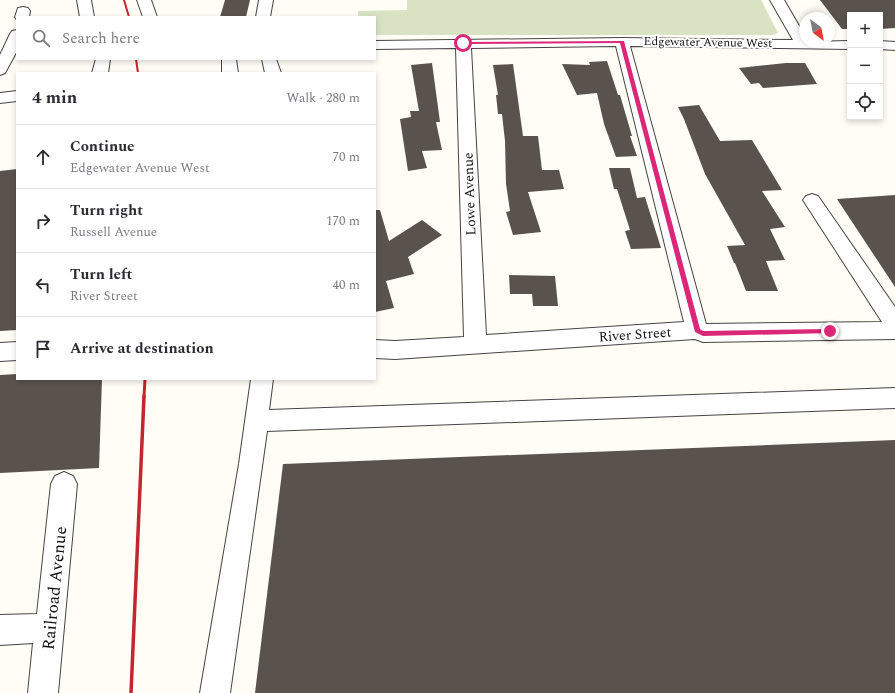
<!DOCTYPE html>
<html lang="en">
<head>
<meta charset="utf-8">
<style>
  :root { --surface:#fff; --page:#f2f2f3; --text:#2b2b33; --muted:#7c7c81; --line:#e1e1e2 }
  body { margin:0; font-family:Spectral,serif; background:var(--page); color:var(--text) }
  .controls { position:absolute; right:12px; top:12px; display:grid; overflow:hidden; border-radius:0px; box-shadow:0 2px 6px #0003 }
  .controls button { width:36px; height:36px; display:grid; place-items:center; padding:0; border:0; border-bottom:1px solid var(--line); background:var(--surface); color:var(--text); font:20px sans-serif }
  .compass { position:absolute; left:799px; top:12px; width:36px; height:36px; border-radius:50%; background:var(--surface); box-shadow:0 2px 6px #0003; rotate:148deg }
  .stop { position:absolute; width:12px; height:12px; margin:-9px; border:3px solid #db2777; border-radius:50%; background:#fff }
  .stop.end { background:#db2777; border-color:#fff; box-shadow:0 1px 4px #0008 }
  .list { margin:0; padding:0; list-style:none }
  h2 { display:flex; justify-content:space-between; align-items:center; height:52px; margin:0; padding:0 16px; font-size:17px }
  h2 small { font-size:13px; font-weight:400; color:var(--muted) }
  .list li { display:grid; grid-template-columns:26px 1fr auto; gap:12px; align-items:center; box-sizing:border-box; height:64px; padding:0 16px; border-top:1px solid var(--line) }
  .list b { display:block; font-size:15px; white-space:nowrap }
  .list p { margin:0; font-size:13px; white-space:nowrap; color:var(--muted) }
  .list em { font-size:13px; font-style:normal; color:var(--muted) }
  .icon { flex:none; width:22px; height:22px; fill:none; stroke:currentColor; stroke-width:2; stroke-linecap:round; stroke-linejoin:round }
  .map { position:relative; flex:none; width:895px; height:693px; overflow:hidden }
  .search { position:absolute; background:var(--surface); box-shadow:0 2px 6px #0003; left:16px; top:16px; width:360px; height:44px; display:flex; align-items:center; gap:10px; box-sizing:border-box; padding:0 14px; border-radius:0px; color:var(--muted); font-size:15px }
  .panel { position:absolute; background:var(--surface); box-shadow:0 2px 6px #0003; left:16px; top:72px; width:360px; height:308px; border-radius:0px }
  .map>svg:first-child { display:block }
</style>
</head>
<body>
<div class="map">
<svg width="895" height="693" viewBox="0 0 895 693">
  <rect width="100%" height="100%" fill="#fffdf5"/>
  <path fill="#d9e3c4" d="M407,0h354l17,33 -5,2h-398v-18h-17v-6l49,-1z"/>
  <g fill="#5a524d">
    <path d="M225,0h25l-4,17h-26z"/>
    <path d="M820,0h75v28l-15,1v-14h-30v14h-8z"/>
    <path d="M607,61l11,34h2l12,41h-2l7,20 -21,1 -12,-33 -7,-31 -20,2 -15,-31 28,1 -1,-3z"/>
    <path d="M432,63l8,59h-4l6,28 -20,1 5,17 -19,3 -8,-52 11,-2 -1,-6h9l-8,-46z"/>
    <path d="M786,63h19l12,21 -54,4 -4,-5 -8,1 -12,-16z"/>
    <path d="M513,64l10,72h15l4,34h17l5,19 -36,3 13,40 -28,3 -7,-23 4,-1 -4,-27 -1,-43 -3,-27h-4l-2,-19h2l-5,-30z"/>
    <path d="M699,105l21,36 32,-1 30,50 -20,1 23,36 -15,2 15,31 -19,1 12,30h-32l-11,-28h-1l-7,-17 18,-1 -40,-71 -21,-55 -6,-12z"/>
    <path d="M609,168h21l7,30 8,-1 16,51 -30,1 -6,-18 5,-1 -13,-41h-3z"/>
    <path d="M17,169v161l-17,1v-160z"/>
    <path d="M895,195v92l-58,-88z"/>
    <path d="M375,210h5l9,31 33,-21 20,15 -34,22 6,17 -28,7 8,27 -19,4z"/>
    <path d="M509,275l46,1 3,30h-25l-1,-12h-22z"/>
    <path d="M17,374v5h85l-3,89 -99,5v-98z"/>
    <path d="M895,440v253h-640l28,-229z"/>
  </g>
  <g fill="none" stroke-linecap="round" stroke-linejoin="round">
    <defs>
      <g id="minor">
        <path d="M77,0h14l3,17h-14z"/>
        <path d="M137,0h14l6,17h-14z"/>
        <path d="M259,0h14l-3,17h-14z"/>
        <path d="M770,0h14l21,36v6l45,-1v8l-220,-3 76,278 176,-2 -79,-122 3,-4 6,-2 6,2 77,111v32l-192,3 -8,-3 -300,20 -20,-1v-18l20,1 69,-4 -8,-289 -81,1v-8l247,-3 171,2zM616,46l68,276 -198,13 -15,-287z"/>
        <path d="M23,7l5,1 2,3 -1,6h-12v3l-2,-3 3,-9z"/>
        <path d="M17,30v21l-12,22 -5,2v-20l10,-21 2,-3z"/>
        <path d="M880,41l15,1v8l-15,-1z"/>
        <path d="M96,59h14l-2,14h-16z"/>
        <path d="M222,59h14l2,14h-16z"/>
        <path d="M262,59h14l5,14h-16z"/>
        <path d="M17,91v10l-17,2v-10z"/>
        <path d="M17,342v18l-17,1v-18z"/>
        <path d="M251,379h22l-4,31 626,-22v20l-628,23 -37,262h-30l39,-229z"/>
        <path d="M64,472l9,4 4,8 -19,209h-30l5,-50 -33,2v-30l37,-1 14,-130 4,-8z"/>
      </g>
    </defs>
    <use href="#minor" stroke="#444" stroke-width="2"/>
    <use href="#minor" fill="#fff" fill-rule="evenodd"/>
    <g stroke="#c4262e" stroke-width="2">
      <path d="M124,0l5,17"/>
      <path d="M136,59l2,14"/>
    </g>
    <path stroke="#c4262e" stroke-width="3" d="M144,397l1,-18"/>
    <path stroke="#c4262e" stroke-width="3.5" d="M131,693l13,-297"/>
  </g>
  <path fill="#db2777" d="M624,41l76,288 3,2 127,-2 3,2v2l-130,3 -8,-4 -75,-289 -157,1 -3,-1 3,-1z"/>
  <g text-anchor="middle" stroke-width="4" stroke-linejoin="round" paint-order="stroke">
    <g font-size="12" fill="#111" stroke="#fff">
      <text transform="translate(708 42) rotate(1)" y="4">Edgewater Avenue West</text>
    </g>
    <g font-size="14" fill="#111" stroke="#fff">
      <text transform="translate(469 194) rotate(-92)" y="5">Lowe Avenue</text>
      <text transform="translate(635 334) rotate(-4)" y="5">River Street</text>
    </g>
    <g font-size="17" fill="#111" stroke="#fff">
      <text transform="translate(54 588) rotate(-84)" y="6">Railroad Avenue</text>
    </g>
  </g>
</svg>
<div class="controls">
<button>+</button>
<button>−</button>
<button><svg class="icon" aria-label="locate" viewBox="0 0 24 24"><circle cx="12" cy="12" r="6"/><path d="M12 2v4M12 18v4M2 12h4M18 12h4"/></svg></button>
</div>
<svg class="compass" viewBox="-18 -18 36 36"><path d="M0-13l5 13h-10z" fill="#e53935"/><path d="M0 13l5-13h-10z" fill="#7c7c81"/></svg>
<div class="stop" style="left:463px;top:43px"></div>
<div class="stop end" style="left:830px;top:331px"></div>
<div class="search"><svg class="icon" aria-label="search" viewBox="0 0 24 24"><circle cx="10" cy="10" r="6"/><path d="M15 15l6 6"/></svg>Search here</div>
<section class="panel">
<h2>4 min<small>Walk · 280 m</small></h2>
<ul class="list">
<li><svg class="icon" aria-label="ahead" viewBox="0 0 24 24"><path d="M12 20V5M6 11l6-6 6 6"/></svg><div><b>Continue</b><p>Edgewater Avenue West</p></div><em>70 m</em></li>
<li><svg class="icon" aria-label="right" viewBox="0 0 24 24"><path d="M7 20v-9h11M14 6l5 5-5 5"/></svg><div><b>Turn right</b><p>Russell Avenue</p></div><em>170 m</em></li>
<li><svg class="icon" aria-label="left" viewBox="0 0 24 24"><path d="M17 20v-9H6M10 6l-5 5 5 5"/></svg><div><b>Turn left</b><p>River Street</p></div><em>40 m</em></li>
<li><svg class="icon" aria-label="arrive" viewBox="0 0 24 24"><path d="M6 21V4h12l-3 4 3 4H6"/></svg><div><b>Arrive at destination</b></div></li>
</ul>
</section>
</div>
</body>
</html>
